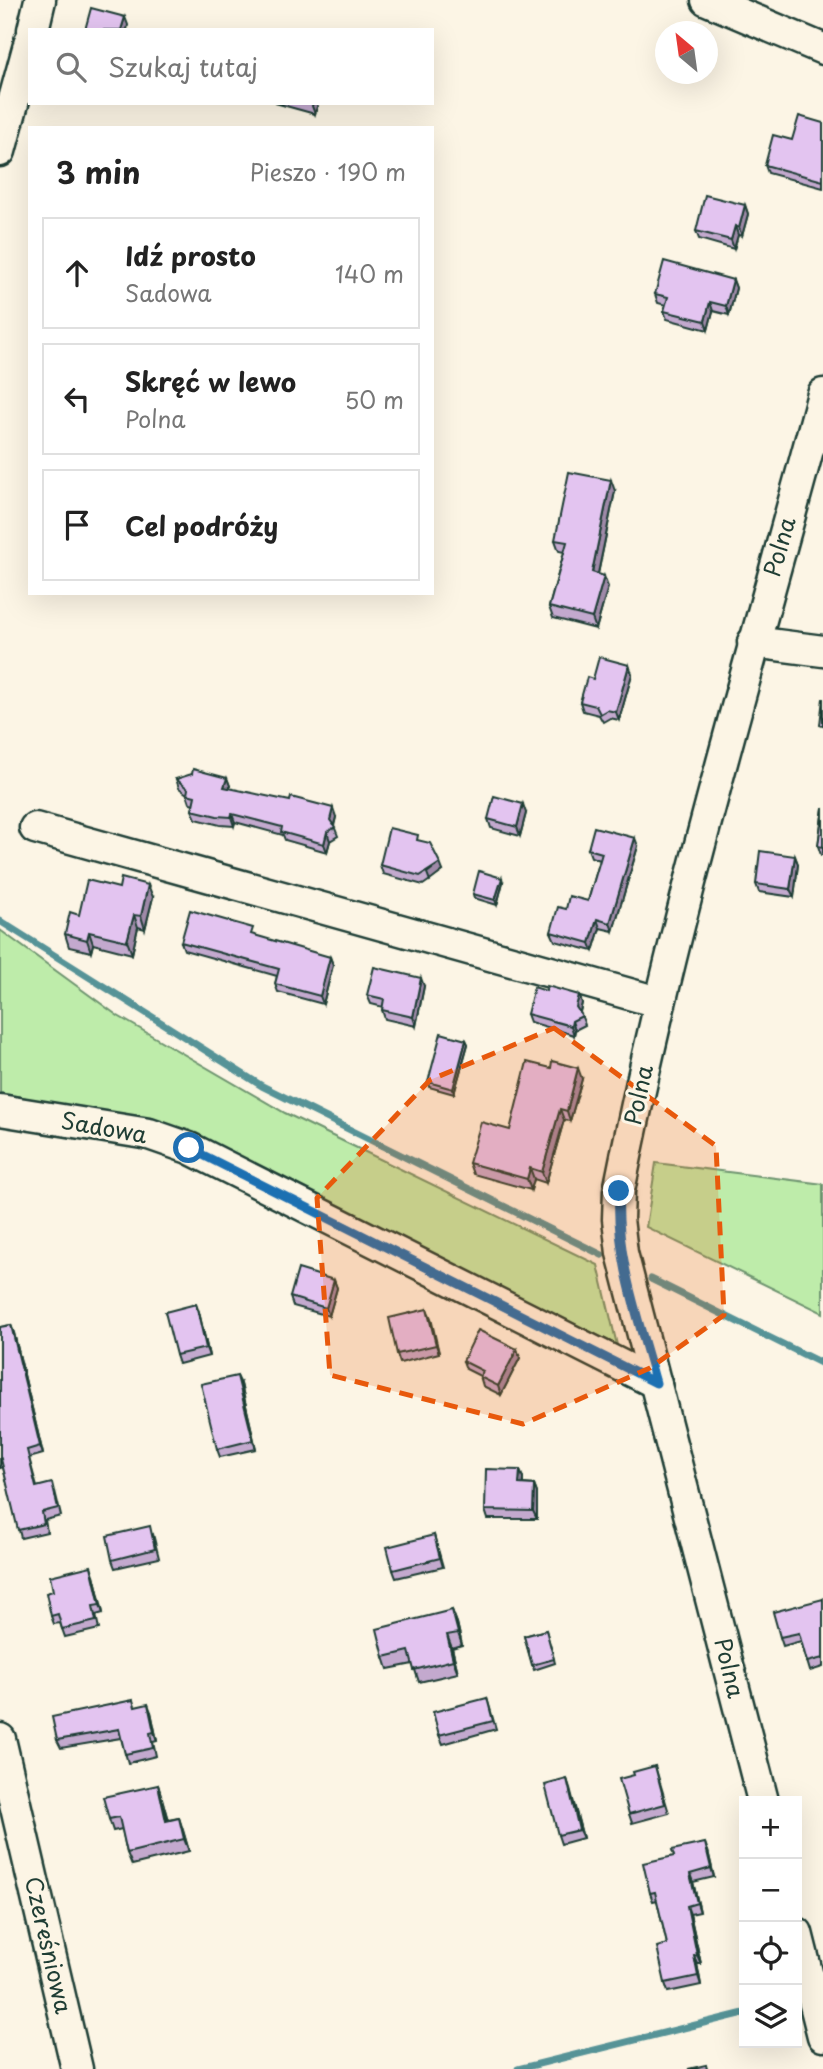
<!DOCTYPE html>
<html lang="pl">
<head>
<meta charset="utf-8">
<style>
  :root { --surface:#fff; --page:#f6f6f6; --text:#222; --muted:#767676; --line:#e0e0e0 }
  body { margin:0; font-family:"Playpen Sans",sans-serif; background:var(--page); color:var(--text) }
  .controls { position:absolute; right:21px; bottom:21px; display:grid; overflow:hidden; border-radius:0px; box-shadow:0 7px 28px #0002 }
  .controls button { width:63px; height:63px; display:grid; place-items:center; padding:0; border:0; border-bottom:2px solid var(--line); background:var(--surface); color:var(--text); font:35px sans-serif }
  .compass { position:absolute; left:655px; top:21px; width:63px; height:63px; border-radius:50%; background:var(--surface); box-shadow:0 7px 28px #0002; rotate:331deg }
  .stop { position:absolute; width:21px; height:21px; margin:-16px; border:5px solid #1f6fb2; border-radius:50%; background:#fff }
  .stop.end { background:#1f6fb2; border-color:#fff; box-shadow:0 2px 7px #0008 }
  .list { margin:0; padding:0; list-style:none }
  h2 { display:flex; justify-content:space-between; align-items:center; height:91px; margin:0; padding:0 28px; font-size:30px }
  h2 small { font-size:23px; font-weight:400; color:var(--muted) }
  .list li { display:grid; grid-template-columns:46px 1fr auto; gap:21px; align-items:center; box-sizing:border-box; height:112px; margin:0 14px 14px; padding:0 14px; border:2px solid var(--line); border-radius:0px }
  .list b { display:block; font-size:26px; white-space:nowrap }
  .list p { margin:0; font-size:23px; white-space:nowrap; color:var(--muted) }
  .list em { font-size:23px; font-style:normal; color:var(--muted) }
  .icon { flex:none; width:38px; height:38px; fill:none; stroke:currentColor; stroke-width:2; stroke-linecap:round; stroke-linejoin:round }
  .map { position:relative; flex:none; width:823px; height:2069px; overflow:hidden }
  .search { position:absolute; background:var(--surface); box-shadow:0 7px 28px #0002; left:28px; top:28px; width:406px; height:77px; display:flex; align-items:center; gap:18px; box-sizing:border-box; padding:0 24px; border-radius:0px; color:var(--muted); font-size:26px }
  .panel { position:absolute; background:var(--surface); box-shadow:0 7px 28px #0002; left:28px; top:126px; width:406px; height:469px; border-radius:0px }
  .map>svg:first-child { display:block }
</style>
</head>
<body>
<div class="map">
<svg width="823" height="2069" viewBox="0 0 823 2069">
  <rect width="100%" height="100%" fill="#fcf5e5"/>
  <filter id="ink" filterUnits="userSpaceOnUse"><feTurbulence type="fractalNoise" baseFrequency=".0143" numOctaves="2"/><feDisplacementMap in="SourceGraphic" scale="14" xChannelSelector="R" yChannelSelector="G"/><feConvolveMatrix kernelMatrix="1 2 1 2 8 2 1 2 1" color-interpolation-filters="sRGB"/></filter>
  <g filter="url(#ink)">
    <g fill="#beecaa" stroke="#6e946f" stroke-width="2">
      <path d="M0,930l118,86 167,97 313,152 19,80 -444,-219 -173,-33z"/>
      <path d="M656,1163l167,21v129l-177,-86z"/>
    </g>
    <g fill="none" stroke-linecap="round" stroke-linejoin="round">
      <g stroke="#579397" stroke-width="7">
        <path d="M0,921l262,165 340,169"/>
        <path d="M651,1279l172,85"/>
        <path d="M518,2069l226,-56"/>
      </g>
      <defs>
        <g id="minor">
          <path d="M707,0l116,49"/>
          <path d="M33,30l7,-30"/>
          <path d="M0,151l30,-110"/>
          <path d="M753,642l70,9"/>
          <path d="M35,828l623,174"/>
          <path d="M0,1110l149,24 40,14 467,235"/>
          <path d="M0,1739l77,330"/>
          <path d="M763,1801l-141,-548 -4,-34 1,-28c53,-270 133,-532 204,-797"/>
          <path d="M797,1933l26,103"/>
        </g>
      </defs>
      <use href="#minor" stroke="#1f3d34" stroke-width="35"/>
      <use href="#minor" stroke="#fcf5e5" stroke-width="30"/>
    </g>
    <g fill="#c3a9ce" stroke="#1f3d34" stroke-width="2">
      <path d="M275,103h43l-3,11z"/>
      <path d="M823,123v65l-55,-15 -3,-8 27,-25z"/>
      <path d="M745,205l3,9 -6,22 -4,-1 -4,14 -35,-10 -3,-8z"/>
      <path d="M733,280l3,8 -7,27 -16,-4 -5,19 -41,-11 -3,-8 2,-6 -8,-2 -3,-9z"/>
      <path d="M615,491l-17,83 10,13 -12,42 -43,-11 -4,-11 15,-55 -5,-1 -4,-11z"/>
      <path d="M629,665l3,9 -13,46 -9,-2 -7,4 -4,-7 -16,-4 -3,-9 13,-23z"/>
      <path d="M227,778l3,8 -1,3 107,28 -2,9 4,10 -8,5 -3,11 -42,-12 -2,-5 -48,-13 -1,4 -14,-1 -24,-6 -4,-9 2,-6 -4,-1 -3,-9 -8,-6 -3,-9z"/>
      <path d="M823,808v47h-2l-3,-9z"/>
      <path d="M526,813l-6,23 -29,-8 -3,-9z"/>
      <path d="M420,841l23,30 -20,14 -40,-11 -3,-9z"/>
      <path d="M638,846l-25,85 -13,-3 -7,23 -38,-10 -4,-9 15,-23 22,-8 12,-41 -9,-3 -3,-8z"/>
      <path d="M795,856l3,8 -4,33 -35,-5 -3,-8z"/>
      <path d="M503,882l-6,23 -23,-7 -1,-4z"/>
      <path d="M153,897l-8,32 -7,-2 -6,27 -39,-10 -2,8 -22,-5 -4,-13z"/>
      <path d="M181,942l149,15 3,8 -10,39 -45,-12 -3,-8 2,-8 -93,-26z"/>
      <path d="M424,986l-8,40 -31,-7 -3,-9 1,-3 -12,-3 -4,-9z"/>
      <path d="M546,991l33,4 3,8 -2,9 5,13 -10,5 -1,5 -44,-13 -3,-8z"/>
      <path d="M466,1040l2,4 -14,50 -25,-7 -1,-5z"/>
      <path d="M582,1079l-12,42 -6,-1 -18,63 -12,-4 -3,11 -58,-16 -4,-11z"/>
      <path d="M334,1280l3,8 -8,28 -36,-10 -3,-9z"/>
      <path d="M427,1309l12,44 -39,10 -3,-9z"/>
      <path d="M199,1312l10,44 -30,8 -3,-9z"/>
      <path d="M11,1325l3,8 29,121 -14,4 8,29 18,4 6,25 -16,4 2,12 -26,6 -18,-71 -3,1v-141z"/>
      <path d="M517,1349l3,9 -19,37 -18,-9 -3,-10 -14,-7 -3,-8z"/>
      <path d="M241,1384l15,65 -36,8 -3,-8z"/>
      <path d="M523,1478v6l11,1 3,8v26h-49l-3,-9z"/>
      <path d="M153,1534l6,24 -44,10 -3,-8z"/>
      <path d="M434,1535l9,32 -47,11 -3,-8z"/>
      <path d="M94,1575l9,38 -7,2 3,14 -34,8 -5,-14 -6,1 -3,-8 2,-25z"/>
      <path d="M823,1599v68l-13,4 -9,-30 -18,5 -3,-9z"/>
      <path d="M452,1610l5,13 5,22 -10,3 6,25 -39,9 -6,-18 -25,5 -4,-12z"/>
      <path d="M546,1630l9,33 -21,7 -10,-34z"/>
      <path d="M487,1698l9,31 -53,15 -4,-9z"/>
      <path d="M136,1707l15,5 6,29 -4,1 3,14 -28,7 -7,-25 -60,10 -4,-8z"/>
      <path d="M655,1766l14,47 -37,10 -3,-9 5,-39z"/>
      <path d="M567,1779l16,59 -22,6 -3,-9z"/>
      <path d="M158,1785l10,35 11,-2 10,33 -57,14 -5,-12 -5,-24 -9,2 -4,-12z"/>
      <path d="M708,1851l6,26 -21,5 7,30 -10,2 11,50h-4l4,21 -33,7 -3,-9 2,-39 -10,-44 -4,1 -3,-8 24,-37z"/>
    </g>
    <g fill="#9f89a8" stroke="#1f3d34" stroke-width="2">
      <path d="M125,17l3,8 -1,5h-6z"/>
      <path d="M313,103h5l-3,11 -3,-8z"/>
      <path d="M745,205l3,9 -6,22 -3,-8z"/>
      <path d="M735,226l3,9 -4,14 -3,-9z"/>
      <path d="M733,280l3,8 -7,27 -3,-9z"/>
      <path d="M710,302l3,9 -5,19 -3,-9z"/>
      <path d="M611,480l4,11 -19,92 -4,-11z"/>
      <path d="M604,576l4,11 -12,42 -4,-11z"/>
      <path d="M629,665l3,9 -13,46 -3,-8z"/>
      <path d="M227,778l3,8 -3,10 -3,-9z"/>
      <path d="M523,804l3,9 -6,23 -3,-9z"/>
      <path d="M333,808l3,9 -3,11 -3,-8z"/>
      <path d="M232,814l3,8 -1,4 -3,-9z"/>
      <path d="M327,832l3,9 -3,11 -3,-8z"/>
      <path d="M635,838l3,8 -25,85 -3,-8z"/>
      <path d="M795,856l3,8 -4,33 -4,-8z"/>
      <path d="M440,863l3,8 -13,10 -3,-8z"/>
      <path d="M502,878l1,4 -6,23 -2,-5z"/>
      <path d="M148,885l5,12 -8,32 -4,-13z"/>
      <path d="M134,915l4,12 -6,27 -5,-13z"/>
      <path d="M597,919l3,9 -7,23 -3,-8z"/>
      <path d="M89,932l4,12 -2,8 -4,-12z"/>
      <path d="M330,957l3,8 -10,39 -3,-8z"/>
      <path d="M421,978l3,8 -8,40 -3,-9z"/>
      <path d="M579,995l3,8 -3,12 -3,-8z"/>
      <path d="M572,1021l3,9 -1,5 -3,-9z"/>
      <path d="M466,1040l2,4 -14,50 -1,-5z"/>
      <path d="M578,1068l4,11 -12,42 -3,-10z"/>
      <path d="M560,1109l4,11 -18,63 -4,-11z"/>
      <path d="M530,1168l4,11 -3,11 -4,-11z"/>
      <path d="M334,1280l3,8 -8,28 -3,-8z"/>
      <path d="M196,1304l3,8 10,44 -3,-8z"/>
      <path d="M427,1309l4,9 8,35 -3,-8z"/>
      <path d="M11,1325l3,8 29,121 -3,-8z"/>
      <path d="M517,1349l3,9 -19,37 -3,-9z"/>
      <path d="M237,1376l4,8 15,65 -3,-9z"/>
      <path d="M520,1470l3,8 -1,15 -3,-9z"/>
      <path d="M534,1485l3,8v26l-4,-8z"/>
      <path d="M91,1566l3,9 9,38 -3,-8z"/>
      <path d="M452,1610l5,13 5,22 -4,-12z"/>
      <path d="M447,1635l5,13 6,25 -5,-13z"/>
      <path d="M148,1704l3,8 6,29 -3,-9z"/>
      <path d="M567,1779l3,9 13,50 -4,-8z"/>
      <path d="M158,1785l4,13 9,35 -5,-12z"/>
      <path d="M179,1818l4,12 6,21 -5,-12z"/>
      <path d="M705,1843l3,8 6,26 -3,-9z"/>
      <path d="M690,1874l3,8 7,30 -3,-9z"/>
      <path d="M687,1906l3,8 11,50 -4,-9z"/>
      <path d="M694,1956l3,8 4,21 -3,-9z"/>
    </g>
    <g fill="#e3c4f0" stroke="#1f3d34" stroke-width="2">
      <path d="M91,8l34,9 -4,13h-36z"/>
      <path d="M799,116l24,7v58l-58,-16 8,-30 19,5z"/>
      <path d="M705,195l40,10 -6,23 -4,-2 -4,14 -35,-9z"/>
      <path d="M664,261l69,19 -7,26 -16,-4 -5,19 -41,-10 4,-14 -13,-3z"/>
      <path d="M569,472l42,8 -19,92 12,4 -12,42 -43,-11 18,-65 -12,-2z"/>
      <path d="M599,657l30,8 -13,47 -9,-2 -7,4 -4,-8 -16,-4 7,-25 6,2z"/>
      <path d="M823,698v28l-3,-1z"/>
      <path d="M193,769l34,9 -3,9 66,14 1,-4 42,11 -3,12 5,7 -8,5 -3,12 -43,-12 1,-5 -50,-13 -1,3 -14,-1 -25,-6 3,-14 -8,-2 1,-5 -12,-10 16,-5z"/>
      <path d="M494,796l29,8 -6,23 -29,-8z"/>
      <path d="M823,808v39l-5,-1z"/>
      <path d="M594,827l41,11 -25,85 -13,-4 -7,24 -39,-11 7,-25 8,2 3,-13 19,5 14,-48 -14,-4z"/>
      <path d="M389,828l29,7 -1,5 13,3 10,20 -20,13 -40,-11z"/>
      <path d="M760,851l35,5 -5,33 -34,-5z"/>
      <path d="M479,871l23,7 -7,22 -22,-6z"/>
      <path d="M121,878l27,7 -7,31 -7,-1 -7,26 -38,-9 -2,8 -22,-6 5,-22 9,3 8,-35 32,8z"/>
      <path d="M190,910l63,18 -2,6 79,23 -10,39 -45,-12 4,-15 -98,-27z"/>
      <path d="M374,967l47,11 -8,39 -31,-7 2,-11 -17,-4z"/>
      <path d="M547,986l32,9 -3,12 6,9 -10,5 -1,5 -44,-12 7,-27 12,4z"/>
      <path d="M441,1033l25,7 -13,49 -25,-7z"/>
      <path d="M552,1061l26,7 -11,43 -7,-2 -18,63 -12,-4 -3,11 -58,-16 12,-41 29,8 17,-68 24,6z"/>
      <path d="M298,1269l36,11 -8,28 -36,-11z"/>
      <path d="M196,1304l10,44 -30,7 -11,-43z"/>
      <path d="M427,1309l9,36 -39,9 -8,-36z"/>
      <path d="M11,1325l29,121 -13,4 9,37 16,-4 6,25 -16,4 2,12 -26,6 -17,-71 -1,1v-133z"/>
      <path d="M478,1330l39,19 -19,37 -18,-9 3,-6 -20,-10z"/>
      <path d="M237,1376l16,64 -36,9 -16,-65z"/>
      <path d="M486,1469l34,1 -1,14 15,1 -1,26 -48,-1z"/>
      <path d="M150,1526l5,23 -43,11 -5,-24z"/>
      <path d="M434,1535l6,23 -47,12 -6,-23z"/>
      <path d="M91,1566l9,39 -7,1 3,15 -34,8 -4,-15 -7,2 -5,-23 7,-2 -3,-15z"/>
      <path d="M823,1599v59l-16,4 -8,-29 -19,4 -7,-25z"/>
      <path d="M452,1610l6,23 -11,2 6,25 -39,10 -5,-19 -25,6 -7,-28z"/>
      <path d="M546,1630l8,29 -22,6 -8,-29z"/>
      <path d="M487,1698l6,23 -54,14 -6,-23z"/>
      <path d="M133,1700l2,7 13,-3 6,28 -4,1 3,15 -28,6 -6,-25 -62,11 -5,-23z"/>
      <path d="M655,1766l10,38 -36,10 -10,-35 15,-4 -1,-3z"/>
      <path d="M567,1779l12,51 -21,5 -13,-50z"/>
      <path d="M158,1785l8,36 13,-3 5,21 -57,14 -8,-36 -10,2 -6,-22z"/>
      <path d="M705,1843l6,25 -21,6 7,29 -10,3 10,49 -3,1 4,20 -33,7 -8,-36 10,-3 -12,-52 -5,1 -7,-30 31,-7 -2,-6z"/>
      <path d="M706,2065l1,4h-19z"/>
    </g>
  </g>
  <g fill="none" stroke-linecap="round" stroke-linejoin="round" filter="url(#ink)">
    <path stroke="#1f6fb2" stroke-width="9" d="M189,1148l467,235c-17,-63 -41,-127 -37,-192"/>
  </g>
  <path fill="#e8590c" fill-opacity="0.2" stroke="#e8590c" stroke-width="5" stroke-dasharray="14 9" stroke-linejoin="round" d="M554,1028l162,118 8,169 -74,53 -127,56 -193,-49 -13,-177 113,-118z"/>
  <g text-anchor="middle" stroke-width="6" stroke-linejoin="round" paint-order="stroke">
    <g font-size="23" fill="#1f3d34" stroke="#fcf5e5">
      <text transform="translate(780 547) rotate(-74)" y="8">Polna</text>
      <text transform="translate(639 1095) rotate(-78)" y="8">Polna</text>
      <text transform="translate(104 1128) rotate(10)" y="8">Sadowa</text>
      <text transform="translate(729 1668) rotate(76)" y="8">Polna</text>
      <text transform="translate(48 1945) rotate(77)" y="8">Czereśniowa</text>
    </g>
  </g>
</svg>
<div class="controls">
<button>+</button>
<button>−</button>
<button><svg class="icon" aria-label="locate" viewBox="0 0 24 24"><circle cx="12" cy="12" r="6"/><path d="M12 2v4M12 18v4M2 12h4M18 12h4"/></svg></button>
<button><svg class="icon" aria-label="layers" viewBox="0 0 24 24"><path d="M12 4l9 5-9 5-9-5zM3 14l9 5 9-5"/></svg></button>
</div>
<svg class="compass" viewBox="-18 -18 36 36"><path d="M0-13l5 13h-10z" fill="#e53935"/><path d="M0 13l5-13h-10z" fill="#767676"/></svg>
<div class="stop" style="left:189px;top:1148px"></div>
<div class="stop end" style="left:619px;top:1191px"></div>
<div class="search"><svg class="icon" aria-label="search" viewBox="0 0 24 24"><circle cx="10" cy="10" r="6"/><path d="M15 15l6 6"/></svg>Szukaj tutaj</div>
<section class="panel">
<h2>3 min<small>Pieszo · 190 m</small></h2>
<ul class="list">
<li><svg class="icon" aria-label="ahead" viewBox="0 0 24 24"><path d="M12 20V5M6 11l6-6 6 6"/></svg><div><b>Idź prosto</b><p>Sadowa</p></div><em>140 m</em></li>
<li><svg class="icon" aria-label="left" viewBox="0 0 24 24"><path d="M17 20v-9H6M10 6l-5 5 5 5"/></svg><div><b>Skręć w lewo</b><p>Polna</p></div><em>50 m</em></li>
<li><svg class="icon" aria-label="arrive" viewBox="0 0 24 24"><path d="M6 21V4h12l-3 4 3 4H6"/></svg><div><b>Cel podróży</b></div></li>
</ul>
</section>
</div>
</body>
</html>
